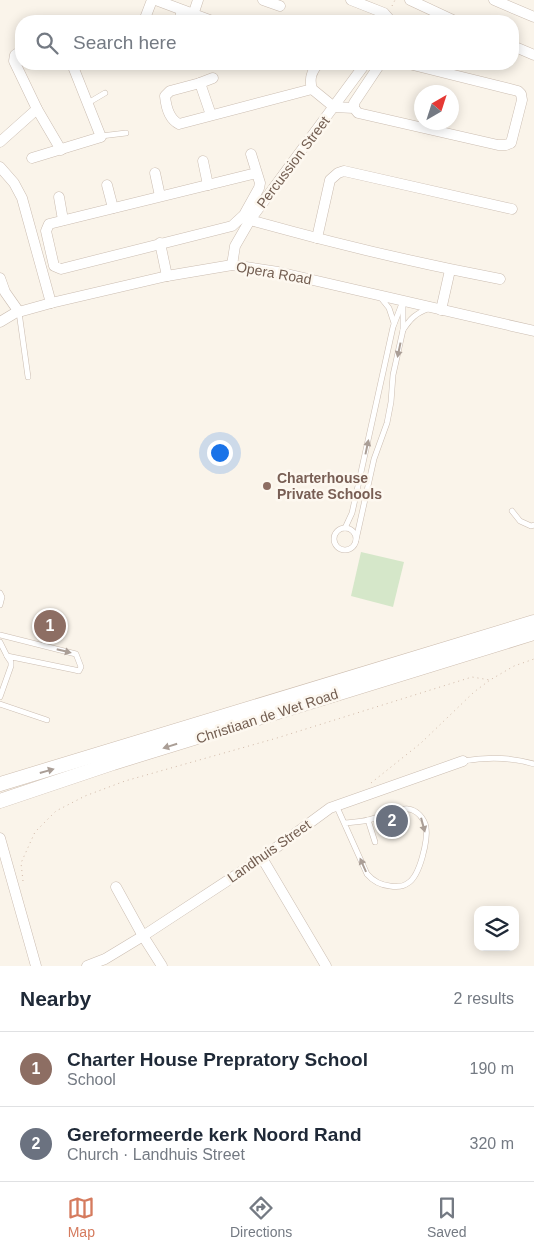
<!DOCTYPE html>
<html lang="en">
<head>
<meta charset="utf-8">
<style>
  :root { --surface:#fff; --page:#f2f2f3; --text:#1f2937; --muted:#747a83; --line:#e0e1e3; --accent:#d57b5e }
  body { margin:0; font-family:Helvetica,sans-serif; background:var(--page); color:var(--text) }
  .controls { position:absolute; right:15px; bottom:15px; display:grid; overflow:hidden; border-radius:10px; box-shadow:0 2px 12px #0003 }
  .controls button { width:45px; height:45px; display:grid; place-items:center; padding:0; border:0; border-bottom:1px solid var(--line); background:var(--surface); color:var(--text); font:25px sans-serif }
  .compass { position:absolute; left:414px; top:85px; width:45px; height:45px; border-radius:50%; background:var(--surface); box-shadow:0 2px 12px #0003; rotate:39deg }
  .you { position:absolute; left:219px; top:452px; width:18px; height:18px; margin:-12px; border:4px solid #fff; border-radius:50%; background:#1a73e8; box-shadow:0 0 0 8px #1a73e833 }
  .badge { display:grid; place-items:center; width:32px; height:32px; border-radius:50%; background:var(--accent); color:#fff; font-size:16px; font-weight:700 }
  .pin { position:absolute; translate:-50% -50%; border:2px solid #fff; box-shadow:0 1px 5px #0006 }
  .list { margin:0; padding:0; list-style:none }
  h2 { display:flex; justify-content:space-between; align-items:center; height:65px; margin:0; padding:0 20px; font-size:21px }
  h2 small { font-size:16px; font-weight:400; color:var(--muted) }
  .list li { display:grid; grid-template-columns:32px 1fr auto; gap:15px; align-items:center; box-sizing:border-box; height:75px; padding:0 20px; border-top:1px solid var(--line) }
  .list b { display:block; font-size:19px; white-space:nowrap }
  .list p { margin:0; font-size:16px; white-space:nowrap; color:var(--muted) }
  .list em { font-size:16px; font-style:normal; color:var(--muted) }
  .icon { flex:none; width:28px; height:28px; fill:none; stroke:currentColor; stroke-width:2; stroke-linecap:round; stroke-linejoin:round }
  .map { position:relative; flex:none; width:534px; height:966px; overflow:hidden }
  .search { position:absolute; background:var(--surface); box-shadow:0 2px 12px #0003; left:15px; right:15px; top:15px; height:55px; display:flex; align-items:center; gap:12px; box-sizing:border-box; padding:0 18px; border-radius:20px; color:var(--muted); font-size:19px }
  .sheet { height:215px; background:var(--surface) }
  nav { display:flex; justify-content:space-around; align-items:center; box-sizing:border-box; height:70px; border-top:1px solid var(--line); background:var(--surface); font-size:14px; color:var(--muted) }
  nav a { display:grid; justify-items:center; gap:2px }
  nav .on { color:var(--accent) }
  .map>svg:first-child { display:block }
</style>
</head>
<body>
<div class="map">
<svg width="534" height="966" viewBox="0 0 534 966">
  <rect width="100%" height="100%" fill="#faf4ea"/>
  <path fill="#d5e7c9" d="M361,552l43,10 -11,45 -42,-11z"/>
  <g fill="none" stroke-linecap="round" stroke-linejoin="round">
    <defs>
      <g id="service">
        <path d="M88,103l17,-10"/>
        <path d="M101,136l25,-3"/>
        <path d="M381,298l8,10 5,15"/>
        <path d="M19,312l9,65"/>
        <path d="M403,330c7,-11 13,-17 25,-21"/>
        <path d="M512,511l8,10 11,5 3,-1"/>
        <path d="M345,528l7,-15 41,-186 8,-21"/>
        <circle cx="345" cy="539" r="11"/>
        <path d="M356,540l18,-81 13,-36 4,-21 2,-27 10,-45v-29"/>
        <path d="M0,593l2,4 -2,8"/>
        <path d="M0,635l76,19 5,13 -2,4 -4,-1 -68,-14 4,6v4l-11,31"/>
        <path d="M0,642l7,14"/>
        <path d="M0,704l47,16"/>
        <path d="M463,761c23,-4 48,-4 71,3"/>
        <path d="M336,805l31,69c6,7 13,11 23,12 6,1 13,1 18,-3 12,-7 20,-43 18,-56 -2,-9 -9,-17 -18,-18 -9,-2 -30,9 -40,11 -8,2 -15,2 -23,3"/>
        <path d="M368,820l7,22"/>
      </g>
      <g id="minor">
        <path d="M156,0l56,21"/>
        <path d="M263,0l17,6"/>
        <path d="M351,0l33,13 7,8"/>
        <path d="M410,0l45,21"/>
        <path d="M494,0l40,17"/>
        <path d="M193,15l5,-15"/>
        <path d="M144,21l8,-21"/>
        <path d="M179,21l3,-10"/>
        <path d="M513,46l21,9"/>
        <path d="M21,51l-6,4 -1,6 23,48 24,41"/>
        <path d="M318,64c-7,8 -9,15 -6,25l22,18 20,1 4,5 140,32h8l5,-2 11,-43 -1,-6 -3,-3 -109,-27"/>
        <path d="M200,83l-30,8 -5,5c1,11 4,23 14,28l133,-35"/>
        <path d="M354,108v-5l26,-39"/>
        <path d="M211,115l-11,-32 13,-5"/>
        <path d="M0,142l37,-33"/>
        <path d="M251,154l9,29 -1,5 -15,27 -12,11 -171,43 -7,-3 -8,-35 3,-7 207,-51"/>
        <path d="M32,158l69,-21 -29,-73"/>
        <path d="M203,161l5,24"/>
        <path d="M0,167l14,16 8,15 29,105"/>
        <path d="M155,173l5,23"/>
        <path d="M107,185l6,23"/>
        <path d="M59,197l4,23"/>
        <path d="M250,220c82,23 166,43 250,59"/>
        <path d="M317,238l13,-58 8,-7 6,-2 168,38"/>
        <path d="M160,243l7,33"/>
        <path d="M232,265l3,-19 15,-26 115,-156"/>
        <path d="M0,278l5,14 14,20"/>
        <path d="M441,310l9,-40"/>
        <path d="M0,322l15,-9 36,-10 116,-27 65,-11 46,7 256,59"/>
        <path d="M0,838l36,128"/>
        <path d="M262,858l64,108"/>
        <path d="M116,887l27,49 19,30"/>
        <path d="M87,966l18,-7 38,-23 119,-78 68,-50 133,-47"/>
      </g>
      <g id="secondary">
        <path d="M0,784l534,-162"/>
        <path d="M0,801l113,-38 421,-130"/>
      </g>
    </defs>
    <use href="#service" stroke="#cbbdb1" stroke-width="6"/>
    <use href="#minor" stroke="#cbbdb1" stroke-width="11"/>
    <use href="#secondary" stroke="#cdbdaf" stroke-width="15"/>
    <g stroke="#d1b9a8" stroke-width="1" stroke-dasharray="1 4" stroke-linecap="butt">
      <path d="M392,6l3,-6"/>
      <path d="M371,783l50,-40 53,-51 16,-12"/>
      <path d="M23,881l-2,-18 14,-31 21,-21 29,-15 40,-15 152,-43 195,-61 18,3 24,-14 20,-7"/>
    </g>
    <use href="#service" stroke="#fff" stroke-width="5"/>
    <use href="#minor" stroke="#fff" stroke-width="10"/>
    <use href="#secondary" stroke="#fff" stroke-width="14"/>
  </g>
  <defs><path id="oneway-solid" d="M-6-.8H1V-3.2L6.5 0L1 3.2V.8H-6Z" transform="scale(1.25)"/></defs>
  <g fill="#aa9e96">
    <use href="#oneway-solid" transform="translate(399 350) rotate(102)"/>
    <use href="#oneway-solid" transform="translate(367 447) rotate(-78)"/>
    <use href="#oneway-solid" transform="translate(64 651) rotate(14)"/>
    <use href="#oneway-solid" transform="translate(170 746) rotate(163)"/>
    <use href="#oneway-solid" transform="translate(47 771) rotate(-16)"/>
    <use href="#oneway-solid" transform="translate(423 825) rotate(75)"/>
    <use href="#oneway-solid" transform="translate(363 865) rotate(-114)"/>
  </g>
  <circle fill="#8d6e63" stroke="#fdf8f0" stroke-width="2" cx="267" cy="486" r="5"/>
  <g text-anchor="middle" stroke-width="5" stroke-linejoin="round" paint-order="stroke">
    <g font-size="14" fill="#725d50" stroke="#fdf8f0">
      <text transform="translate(293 162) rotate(-53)" y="5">Percussion Street</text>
      <text transform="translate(274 273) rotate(10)" y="5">Opera Road</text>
      <text transform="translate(267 716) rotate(-18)" y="5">Christiaan de Wet Road</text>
      <text transform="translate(269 851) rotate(-35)" y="5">Landhuis Street</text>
    </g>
    <g font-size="14" font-weight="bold" fill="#785e54" stroke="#fdf8f0" text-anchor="start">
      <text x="277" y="483">Charterhouse<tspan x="277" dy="16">Private Schools</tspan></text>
    </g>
  </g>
</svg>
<div class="controls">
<button><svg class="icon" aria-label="layers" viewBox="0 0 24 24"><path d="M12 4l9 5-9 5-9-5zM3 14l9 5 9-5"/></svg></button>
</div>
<svg class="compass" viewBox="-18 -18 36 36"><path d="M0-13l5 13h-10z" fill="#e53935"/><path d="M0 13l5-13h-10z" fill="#747a83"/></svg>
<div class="you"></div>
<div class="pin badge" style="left:50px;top:626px;background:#8d6e63">1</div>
<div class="pin badge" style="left:392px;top:821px;background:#6b7280">2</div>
<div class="search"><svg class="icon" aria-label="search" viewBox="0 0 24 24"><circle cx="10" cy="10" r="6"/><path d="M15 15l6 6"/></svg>Search here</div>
</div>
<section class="sheet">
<h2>Nearby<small>2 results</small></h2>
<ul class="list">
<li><span class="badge" style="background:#8d6e63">1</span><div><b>Charter House Prepratory School</b><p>School</p></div><em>190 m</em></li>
<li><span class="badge" style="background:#6b7280">2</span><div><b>Gereformeerde kerk Noord Rand</b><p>Church · Landhuis Street</p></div><em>320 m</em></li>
</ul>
</section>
<nav>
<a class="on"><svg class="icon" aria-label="map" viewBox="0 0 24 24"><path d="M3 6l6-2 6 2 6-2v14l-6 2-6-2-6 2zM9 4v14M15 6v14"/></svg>Map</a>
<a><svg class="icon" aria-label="directions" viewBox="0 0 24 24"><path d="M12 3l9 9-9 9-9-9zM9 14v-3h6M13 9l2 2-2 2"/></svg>Directions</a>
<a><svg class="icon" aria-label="saved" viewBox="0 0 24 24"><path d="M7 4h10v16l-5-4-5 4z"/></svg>Saved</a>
</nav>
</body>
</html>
